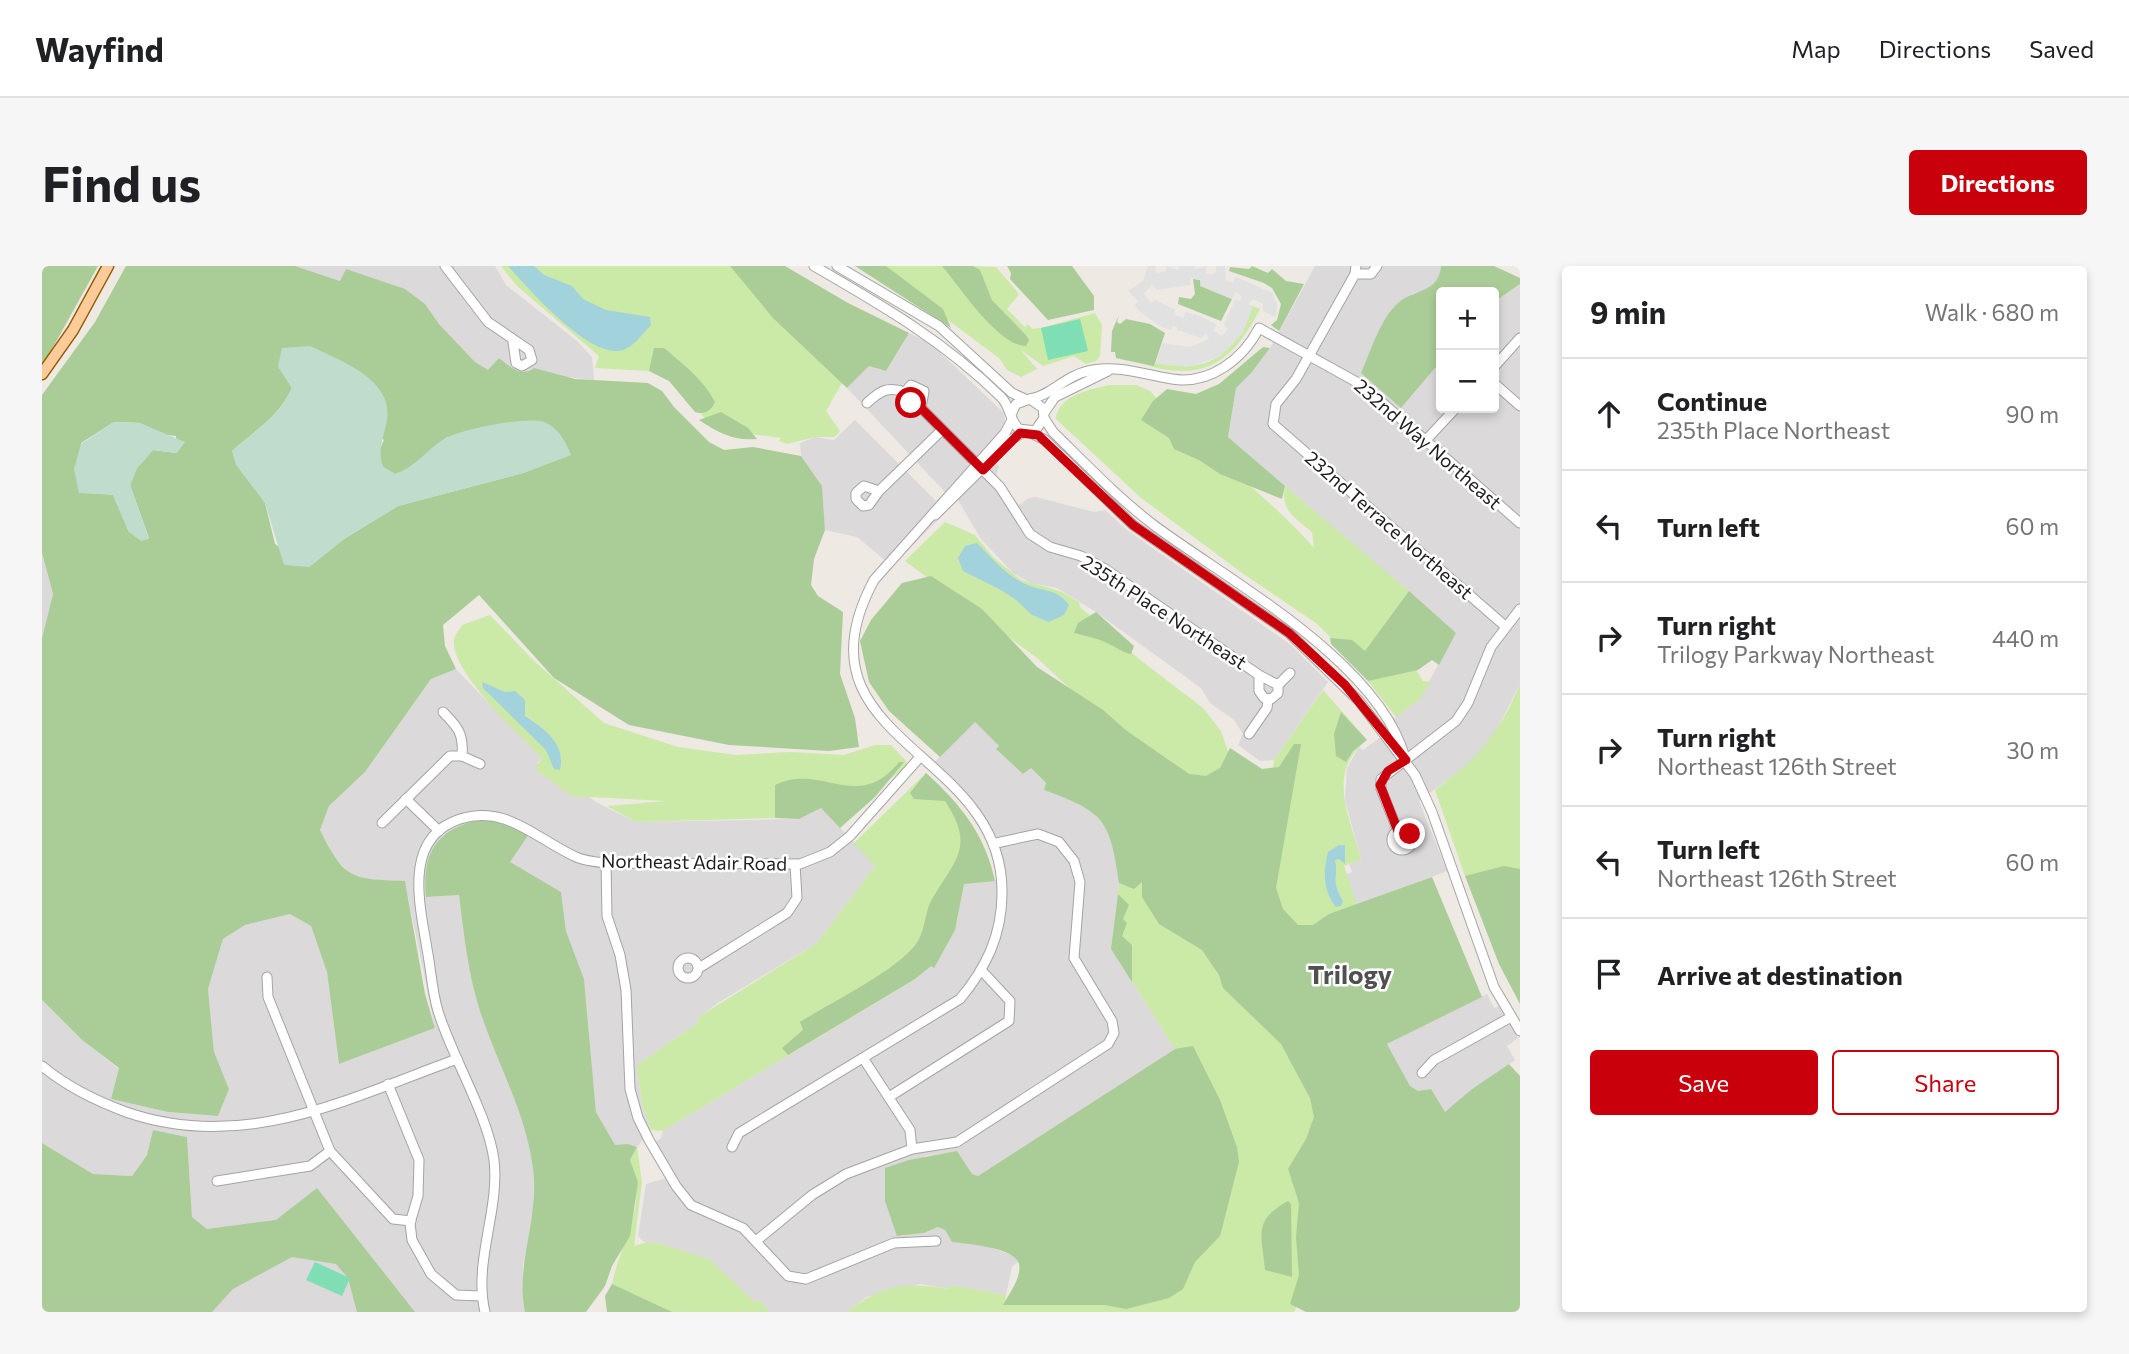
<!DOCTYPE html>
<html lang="en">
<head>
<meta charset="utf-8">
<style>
  :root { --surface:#fff; --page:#f6f6f6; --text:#202124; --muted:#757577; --line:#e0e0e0; --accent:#c9000c }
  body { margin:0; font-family:Commissioner,sans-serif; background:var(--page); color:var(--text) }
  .controls { position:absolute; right:21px; top:21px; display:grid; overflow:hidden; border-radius:7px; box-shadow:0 4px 10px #0003 }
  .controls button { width:63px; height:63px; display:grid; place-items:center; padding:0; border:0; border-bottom:2px solid var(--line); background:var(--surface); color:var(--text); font:35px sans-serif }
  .stop { position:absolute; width:21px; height:21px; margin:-16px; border:5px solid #c9000c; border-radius:50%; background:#fff }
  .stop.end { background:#c9000c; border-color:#fff; box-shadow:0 2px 7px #0008 }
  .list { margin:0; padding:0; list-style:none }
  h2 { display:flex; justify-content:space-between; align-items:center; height:91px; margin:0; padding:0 28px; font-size:30px }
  h2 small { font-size:23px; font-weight:400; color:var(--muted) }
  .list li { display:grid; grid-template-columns:46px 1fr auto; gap:21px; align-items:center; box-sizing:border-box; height:112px; padding:0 28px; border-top:2px solid var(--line) }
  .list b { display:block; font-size:26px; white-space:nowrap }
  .list p { margin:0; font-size:23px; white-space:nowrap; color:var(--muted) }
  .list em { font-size:23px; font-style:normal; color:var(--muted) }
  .actions { display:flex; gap:14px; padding:21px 28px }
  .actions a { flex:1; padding:16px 0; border:2px solid var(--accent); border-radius:7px; text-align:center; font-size:24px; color:var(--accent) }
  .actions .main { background:var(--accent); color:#fff }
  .icon { flex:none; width:38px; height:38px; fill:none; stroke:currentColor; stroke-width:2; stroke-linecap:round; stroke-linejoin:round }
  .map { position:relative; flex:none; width:1478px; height:1046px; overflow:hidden; border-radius:7px }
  header { display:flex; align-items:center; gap:42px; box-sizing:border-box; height:98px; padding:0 35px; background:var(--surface); border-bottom:2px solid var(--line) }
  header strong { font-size:33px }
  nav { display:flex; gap:38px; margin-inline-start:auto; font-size:24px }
  .intro { display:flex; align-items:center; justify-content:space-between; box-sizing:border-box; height:168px; padding:0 42px }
  h1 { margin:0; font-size:49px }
  .button { padding:18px 32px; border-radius:7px; background:var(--accent); color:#fff; font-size:24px; font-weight:700 }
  main { display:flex; gap:42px; padding:0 42px }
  aside { flex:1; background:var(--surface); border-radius:7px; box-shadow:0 4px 10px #0003 }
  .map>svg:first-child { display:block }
</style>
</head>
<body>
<header>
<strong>Wayfind</strong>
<nav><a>Map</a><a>Directions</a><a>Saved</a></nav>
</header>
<div class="intro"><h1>Find us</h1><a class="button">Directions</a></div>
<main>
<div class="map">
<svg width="1478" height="1046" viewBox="0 0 1478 1046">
  <rect width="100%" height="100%" fill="#eee9e2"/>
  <g fill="#dbd9da">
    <path d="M253,0h200l11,19 71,56 15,16 2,23 -37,-4 -23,-8 -10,5 -8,-2 -17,-13 -10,13 -14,-9 -36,-38 -14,-20 -79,-35 -6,12z"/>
    <path d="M1273,0h126l-1,11 -11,12 -18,5 -10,114 40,-47v47h53v-106l26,-18v400l-29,57 -28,28 -44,32 28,70 -90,34 -11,-30 6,-3 -3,-8 12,-5 -16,-59 2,-32 12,-21 4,3 34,-25 -4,-6 25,-18 38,-68 -228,-196 8,-50 16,-15 18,-24z"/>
    <path d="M867,67l22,11 73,69 1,12 -23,25 17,16 -3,10 23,29 10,-7 7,-1 58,15 11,-2 22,20 164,115 37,37 -54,78 -14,1 -22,-16 5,-11 -9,-14 -24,-17 -9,-15 -105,-76 -39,-24 -26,-5 -17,-9 -33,-35 -23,-39 -66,66 -35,-29 -32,-7 -3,-44 -21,-30 -1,-13 15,-6 19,3 21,-20 81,81 9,-9 -98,-104 22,-22 17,5z"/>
    <path d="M0,287l11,41 -11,44z"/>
    <path d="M414,403l86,89 -5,5 61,40 38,19 163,-3 22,-11 55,57 -59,78 -99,60 -20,15 1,4 -62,43 5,39 9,26 -14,17 -9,-3 -13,2 -19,-34 -12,-133 -18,-48 -5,-39 -117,-58 -11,14 -7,49 33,-2 16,100 49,123 10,51 2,25 -13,73 2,45h-364l114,-91 -68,8 -15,-12 -5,-80 -34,-7 -6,25 -15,21 -39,-2 -51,-31v-143l40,40 37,29 -8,30 57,13 50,4 11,-27 -15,-36 -6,-64 15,-50 22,-14 45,-11 21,12 16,46 12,92 96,-36 -30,-146 -50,-4 -21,-21 -14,-27 9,-24 36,-34 66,-93z"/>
    <path d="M932,455l25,25 -3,3 28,25 6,-7 16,17 -2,6 32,12 17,10 19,24 7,47 -8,66 64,100 -197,127 -6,-2 -15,-22 -32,4 -28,80 27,-3 14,-6 7,3 7,12 32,3 30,11 5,5 -7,6 -6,28 -55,-10 -1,4 -30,-5 -53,13 -20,15h-77l-10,-12 -4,3 -47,-43 -48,-16 -17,-2 -6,-6 8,-52 21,-6 -19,-30 13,-10 2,-7 252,-152 16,-14 3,2 21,-37 9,-46 38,-5 -6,-36 -64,-78z"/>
    <path d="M1445,728l7,14 5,-2 19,32 -11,8 8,14 -43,29 -27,24 -14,-24 -13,2 -8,-5 -23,-42z"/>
  </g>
  <g fill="#cbe9a7">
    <path d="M459,0h252l92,112 -19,33 14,20 -5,6h-20l-28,7 -8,-3 2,-3 -43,-6 -31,-11 -45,-55 -11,-2 -2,7 -54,-3 4,-12 -82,-70z"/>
    <path d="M838,0h80l59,74 7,-5 -34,-35 -12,-29 -7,-5 23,1 23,27 -12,15 18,18 3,-3 4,5 9,-1 54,-15 7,12 -2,31 -4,5 -10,3 -12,-8 -31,10 -23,-17 17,20 -16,8 -14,-7 -8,-12 -101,-75z"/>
    <path d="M1211,40l7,3c-29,56 -57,73 -118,55 -9,-3 -18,-3 -26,-6 66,7 106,28 137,-52z"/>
    <path d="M1068,119h26l14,6c50,58 114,100 164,157l-2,-16c-17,-14 -32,-22 -27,-46l124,105 -27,37 24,26 17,27 8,1 -13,19 -22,16 -28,-36 4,-2 -56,-56 -74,-50 -102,-76 -84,-78c2,-24 35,-30 54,-34z"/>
    <path d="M903,256l30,13 18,22 28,23 39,11 19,11 1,5 59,52 64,49 18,23 10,29 -29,26 -99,-67 -66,-61 -132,-97z"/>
    <path d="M448,349l43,45 71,63 74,24 58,8 54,-3 54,3 31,-10h16l15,16v6l-41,31 -90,5v15l-139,4 -29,-16 60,-5 -96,-5 -36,-27 7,-11c-22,-22 -93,-88 -88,-119 1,-4 6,-10 8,-14z"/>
    <path d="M1478,418v215l-55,-23 -30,-86c42,-31 65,-57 85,-106z"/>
    <path d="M1281,424l44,50c-42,33 -17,76 -6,119l-17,7 13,39 8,11 -92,37 -8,-124 9,-69z"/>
    <path d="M884,507c34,31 59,61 69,108l-31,3 -9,46 -21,38 -3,-2 -16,13 -252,152 -12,-1 -9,-26 -5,-39 62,-43 -2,-4 120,-75 58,-77 -21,-23z"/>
    <path d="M1106,590l186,223 -19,180 -21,53h-447c37,-28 57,-30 102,-23l2,-4 55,10 -2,10 210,-141 -39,-115 -64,-100 8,-66z"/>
    <path d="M595,881l5,35 -8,64 14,-4 13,2 48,15 47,44 4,-3 10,12h-123l-35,-28c10,-46 36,-76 18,-124z"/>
  </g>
  <g fill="#aacd97" fill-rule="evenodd">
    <path d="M0,0h56l-56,101z"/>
    <path d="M84,0h169l45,15 6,-12 59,20 20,15 14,20 36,38 13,8 11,-12c11,8 21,20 35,10l41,11 73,4 14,8 12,16 35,35 15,8 29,-3 48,9 21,30 3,44 -11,29 -3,26 7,11 25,16 -3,62 15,44 4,29 -30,4 -100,-6 -100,-20 -75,-47 -75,-83 -36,30 2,21 11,23 -25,10 -66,93 -36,34 -9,24c25,50 31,49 85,51l20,113 10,34 -96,36 -12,-92 -16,-46 -21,-12 -45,11 -22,14 -15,50 6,63 15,37 -11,27 -50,-4 -57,-13 8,-31 -37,-28 -40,-40v-362l11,-44 -11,-41v-158l53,-73zM236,100l106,74 -6,13 5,14 12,7 14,-5 38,-32 123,18 -47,18 -125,33 -54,33 -35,28 -34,-23 -10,-41 -33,-52c22,-20 47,-34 60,-63zM72,156l26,1 19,11 17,2 1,17 -24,-3 -16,18 -7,17 19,53 -20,-6 -16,-37 -18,-3 -14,-49z"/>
    <path d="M688,0h55l63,37 61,30 -23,38 -17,-5 -22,22 -74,-70z"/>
    <path d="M813,0h31l57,43 8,19z"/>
    <path d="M900,0h31l7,4 12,30 34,35 3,5 -3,6c-28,0 -66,-59 -84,-80z"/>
    <path d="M965,0h65l22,30v14l-46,10 -38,-41 1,-6z"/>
    <path d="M1210,0l16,7 4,-4 14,12 18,3 -25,47 -8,-6 6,-5 4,-16 -9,-16 -8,-5 -35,-12 1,-4 19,2z"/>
    <path d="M1399,0h53l26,12v6l-26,18v-10h-53v69l-40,47 -40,-35c10,-22 19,-54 37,-70 16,-14 41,-10 43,-37z"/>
    <path d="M1151,13l7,1 1,6 31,13 -11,22 -43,-17 1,-7 12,2 4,-5z"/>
    <path d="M1077,49l-2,7 3,2 6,-5 24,5 15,9 -11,33 -38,-8 -1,-6h-4l1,-21z"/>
    <path d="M1221,81l7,1 -18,24 -16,16 -8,49 57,49 -3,13 -62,-25 -21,-14 -25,-11 -5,-11 -28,-18 12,-19 14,-12 29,5 23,-10z"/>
    <path d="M612,82h10c20,17 39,31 51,54 -4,9 -10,13 -20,10l-26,-31 -20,-10z"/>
    <path d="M679,146l27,16 9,11c-24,2 -38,-6 -58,-19z"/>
    <path d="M889,310l51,33 55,58 66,43 24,21 62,43 17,2 14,-8 10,-20 32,21 17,-2 15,-23h7l-25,144 7,21 15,16h15l16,-11 103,-37 50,120 -95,47 23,42 8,5 13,-2 14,23 27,-23 37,-25 11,12v236h-214l-16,-8 9,-29 -3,-38 3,-34 -11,-34 18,-30 8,-22 -4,-19 -29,-54 -58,-56 -4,-13 -17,-25 -43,-26 -17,-27v-15l-8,7 -15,-6c-9,-64 -15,-71 -75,-93l2,-7 -15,-15 -8,6 -27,-25 3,-3 -24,-24 -35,35 -51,-46 -20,-29 -9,-41 11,-21 31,-37z"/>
    <path d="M1367,325l47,42 -17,32 -7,-5 -14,10 -50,11 -37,-37 -1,-6 22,2 13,11z"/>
    <path d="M1054,346l38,34 -3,8c-10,-2 -13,-6 -22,-10 -11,-6 -23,-8 -35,-11l4,-10z"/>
    <path d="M1299,446l26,28 -14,11 -7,11 -10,-6 -2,-22z"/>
    <path d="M857,496h5l-29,35 -35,31 -19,-20 -22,11 -24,-1v-33c48,-23 82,29 124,-23z"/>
    <path d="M884,507c34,31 59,61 69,108l-31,3 -9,46 -21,38 -3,-2 -16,13 -127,76 -6,-7 21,-18 -3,-8c28,-18 105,-55 119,-83 6,-11 6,-25 11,-36 23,-42 47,-54 15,-102l-31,-2 -4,-6z"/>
    <path d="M449,552l38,16 -19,28 51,30 5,39 18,48 12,133 19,33 13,-1 9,3 -7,13 8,22 -8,54 -18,30 -7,20 -19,26h-61c-10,-49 15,-95 8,-144 -8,-58 -35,-102 -53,-157 -12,-37 -16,-77 -21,-116l-33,2c-5,-51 16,-72 65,-79z"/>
    <path d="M1462,600l16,3v135l-21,-40 -34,-88z"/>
    <path d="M1076,628l11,11 -6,14 4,4 -5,13 10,9v37l-21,-33z"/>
    <path d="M1151,780l27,54 17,47 2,15 -19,74 -25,26 -12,27 -14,9 -43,11 -21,-4h-102c6,-11 19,-28 16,-41 -4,-17 -53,-20 -67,-22l-7,-12 -7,-3 -14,6 -27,3 -12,-35v-33l24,-8 48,-9 15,23 6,2 197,-127z"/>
    <path d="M111,864l34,7 5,80 15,12 69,-9 41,-32 98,124h-58l-9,-34 -12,-14 -44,-7 -59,32 -21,23h-170v-169l51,31 39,2 15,-21z"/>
    <path d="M1246,935l3,3 1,73 -27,-7c-3,-36 -13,-49 23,-69z"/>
    <path d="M570,1018l60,28h-65l-2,-16z"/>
  </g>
  <g fill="#bfdccd">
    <path d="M268,80c29,14 84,33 77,74 -3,17 -10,30 -4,47l12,7c22,-7 33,-27 53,-37 17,-8 78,-21 96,-15 14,5 22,20 27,33l-48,18 -125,33 -54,33 -35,28 -25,-2 -19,-62 -29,-38 -4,-14c22,-20 48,-34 60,-63l-14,-22 4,-18z"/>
    <path d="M72,156l26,1 45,19 -8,11 -24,-3 -16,18 -7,17 19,54 -8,2 -12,-9 -16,-37 -34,-2 -5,-24 7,-25z"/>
  </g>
  <g fill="#80deb4">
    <path d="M1038,53l8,32 -40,9 -7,-32z"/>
    <path d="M273,996l35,16 -8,18 -36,-16z"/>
  </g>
  <path fill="#e1e1e1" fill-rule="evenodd" d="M1106,0h8l-1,5 4,2 7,-2v-5l12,4 2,-4h14l2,3 10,-3v7l5,2 5,-3v-6h9l1,14 7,3 3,-6 36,16 5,11 -1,13 -13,-6v-7l-10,-5 -5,5 5,2 -11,28 -23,23 -32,10 -31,-4 6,-20 28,4 19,-8 -3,-5 -5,4 -24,-8v-3l-5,-1 -1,4 -10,-3 -22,-16 -4,-6 3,-4 -10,-10 15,-10zM1149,12l10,2 -1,6 32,13 3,-7 6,4 -1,5 -5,-1 -11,25 4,4 -6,7 -9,-6 4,-5 -17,-9 -15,-4 -1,6 -10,-3 1,-5 -20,-10 -4,3 -7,-9 8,-10 5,6 33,-5z"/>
  <g fill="#a2d2dc">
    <path d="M466,0h26l10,9 28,11 11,13 23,11 44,7 1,8c-8,8 -16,21 -28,25 -33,10 -94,-61 -115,-84z"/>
    <path d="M935,277c15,15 32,36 53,43 16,6 27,3 39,19l-5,10 -15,7 -17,-7 -17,-16 -16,-10 -36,-18 -5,-13 7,-12z"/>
    <path d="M440,416l23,10 10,-1 10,9v16c20,13 41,28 35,54l-6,-1 -8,-19 -63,-62z"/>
    <path d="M1297,579h6v19l-6,-5 -4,1c4,19 -5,18 8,41l-2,5 -5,1c-13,-16 -13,-36 -8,-55z"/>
  </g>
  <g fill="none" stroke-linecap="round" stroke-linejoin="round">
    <defs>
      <g id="minor">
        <path d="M403,0l43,56 41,28 3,10 -10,6 -6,-3 -3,-21"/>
        <path d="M772,0c69,40 130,75 187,131 10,10 8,23 18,32l16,2 9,-13 -1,-10 -13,-9 -14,5 -5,11"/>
        <path d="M795,0l102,60 73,67 13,6"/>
        <path d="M1314,0l-1,8 -59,105 -20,25 -3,20 232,202"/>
        <path d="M1313,8h16l6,-8"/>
        <path d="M1452,101l26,-29"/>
        <path d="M1452,117l26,23"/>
        <path d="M988,133c21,-3 36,-25 63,-29 27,-5 53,5 79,9 38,6 71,-20 87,-51l103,57 158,138"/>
        <path d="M825,137c13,-12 20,-17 38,-11"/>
        <path d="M879,142l3,-17 -13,-6 -6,7 2,8 14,8 79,79 30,47 20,13 31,9 24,13 154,106v16l5,7 7,1 7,-6v-8l-19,-10"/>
        <path d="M1002,147l11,-16 53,-26"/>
        <path d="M1002,152l9,14c33,32 65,66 102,94 76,56 225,137 250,232"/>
        <path d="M987,166l16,8 88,85 156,108 70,68 56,74 17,37 62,175 26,44"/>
        <path d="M1384,174l30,-32"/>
        <path d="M837,225l-15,-5 -8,7v6l7,7 6,-1 10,-14 63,-61"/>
        <path d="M893,249l77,-76 12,-7"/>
        <path d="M1236,419l12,-12"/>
        <path d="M401,446c15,15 21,22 19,44"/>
        <path d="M1207,468l18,-26 1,-9"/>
        <path d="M364,533l33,32"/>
        <path d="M340,557l68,-67h12l18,8"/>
        <circle cx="1360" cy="574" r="10"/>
        <path d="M1356,565l-17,-42v-10l75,-58 12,-18 23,-56 29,-38"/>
        <path d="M564,597l1,53 13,39 6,35 4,99 8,29 11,22 27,46 15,19 52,23 45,48 18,3 88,-36 42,-2"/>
        <circle cx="646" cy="702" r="10"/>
        <path d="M657,702l88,-55 10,-15 -2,-34"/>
        <path d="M225,711l1,20 62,154 63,68 18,2"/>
        <path d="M821,792l47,72 2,19"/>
        <path d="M0,800c24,20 54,35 84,46 118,41 221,-13 331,-53"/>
        <path d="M1380,807l12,-13 77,-43"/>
        <path d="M346,818l31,76 -1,36 -8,27 2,17 19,34 25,21 25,1"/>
        <path d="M847,831l120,-76 1,-20 -28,-30"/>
        <path d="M690,881l7,-14 221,-134c26,-31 42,-64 42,-106 2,-145 -215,-151 -128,-313l131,-147 7,-13"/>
        <path d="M175,915l93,-15 20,-15"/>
        <path d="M714,975l56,-46 34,-21 66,-25 45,-7 151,-98 6,-11 -2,-12 -38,-63 6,-76 -6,-21 -15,-19 -21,-8 -42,9"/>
        <path d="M443,1046c-12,-50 15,-102 9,-152 -6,-45 -42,-103 -56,-149 -6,-19 -7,-42 -11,-62 -7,-44 -25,-111 33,-130 46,-15 76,20 116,38 9,4 20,5 30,6l194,1 30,-12 20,-16 70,-79"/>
      </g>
      <path id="major" d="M0,108l31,-44 35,-64"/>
    </defs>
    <use href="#minor" stroke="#a4a4a4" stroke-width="11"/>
    <use href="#major" stroke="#955b00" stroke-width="13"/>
    <use href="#minor" stroke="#fff" stroke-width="9"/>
    <use href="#major" stroke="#fbcc9a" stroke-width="10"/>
  </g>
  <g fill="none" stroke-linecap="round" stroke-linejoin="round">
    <path stroke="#c9000c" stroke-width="9" d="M869,137l10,5 62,62 37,-37 18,2 95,90 156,108 56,52 61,75 -18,11 -8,14 18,46 12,3"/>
  </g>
  <g text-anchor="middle" stroke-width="5" stroke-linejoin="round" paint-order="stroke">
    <g font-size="19" fill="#1d1d1d" stroke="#fff">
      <text transform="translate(1386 178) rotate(41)" y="7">232nd Way Northeast</text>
      <text transform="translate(1347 259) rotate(41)" y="7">232nd Terrace Northeast</text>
      <text transform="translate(1122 346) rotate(33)" y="7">235th Place Northeast</text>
      <text transform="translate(652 596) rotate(1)" y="7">Northeast Adair Road</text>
    </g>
    <g font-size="26" font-weight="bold" fill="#505050" stroke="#fff">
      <text x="1308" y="718">Trilogy</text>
    </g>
  </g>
</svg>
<div class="controls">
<button>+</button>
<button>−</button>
</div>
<div class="stop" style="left:869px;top:137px"></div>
<div class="stop end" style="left:1368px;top:568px"></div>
</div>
<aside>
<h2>9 min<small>Walk · 680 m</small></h2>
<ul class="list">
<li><svg class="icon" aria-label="ahead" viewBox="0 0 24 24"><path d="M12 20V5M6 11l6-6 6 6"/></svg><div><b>Continue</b><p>235th Place Northeast</p></div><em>90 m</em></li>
<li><svg class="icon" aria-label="left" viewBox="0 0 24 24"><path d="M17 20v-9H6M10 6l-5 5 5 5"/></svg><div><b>Turn left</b></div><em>60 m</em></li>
<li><svg class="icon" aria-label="right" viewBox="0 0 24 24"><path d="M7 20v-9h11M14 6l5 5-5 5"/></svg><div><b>Turn right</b><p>Trilogy Parkway Northeast</p></div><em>440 m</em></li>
<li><svg class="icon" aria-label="right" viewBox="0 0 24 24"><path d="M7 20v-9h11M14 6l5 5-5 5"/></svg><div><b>Turn right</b><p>Northeast 126th Street</p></div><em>30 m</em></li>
<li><svg class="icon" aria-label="left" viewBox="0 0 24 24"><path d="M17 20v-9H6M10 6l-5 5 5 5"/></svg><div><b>Turn left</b><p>Northeast 126th Street</p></div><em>60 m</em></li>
<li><svg class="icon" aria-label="arrive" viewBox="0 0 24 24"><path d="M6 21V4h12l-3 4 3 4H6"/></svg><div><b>Arrive at destination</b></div></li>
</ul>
<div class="actions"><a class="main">Save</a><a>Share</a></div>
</aside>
</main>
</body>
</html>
